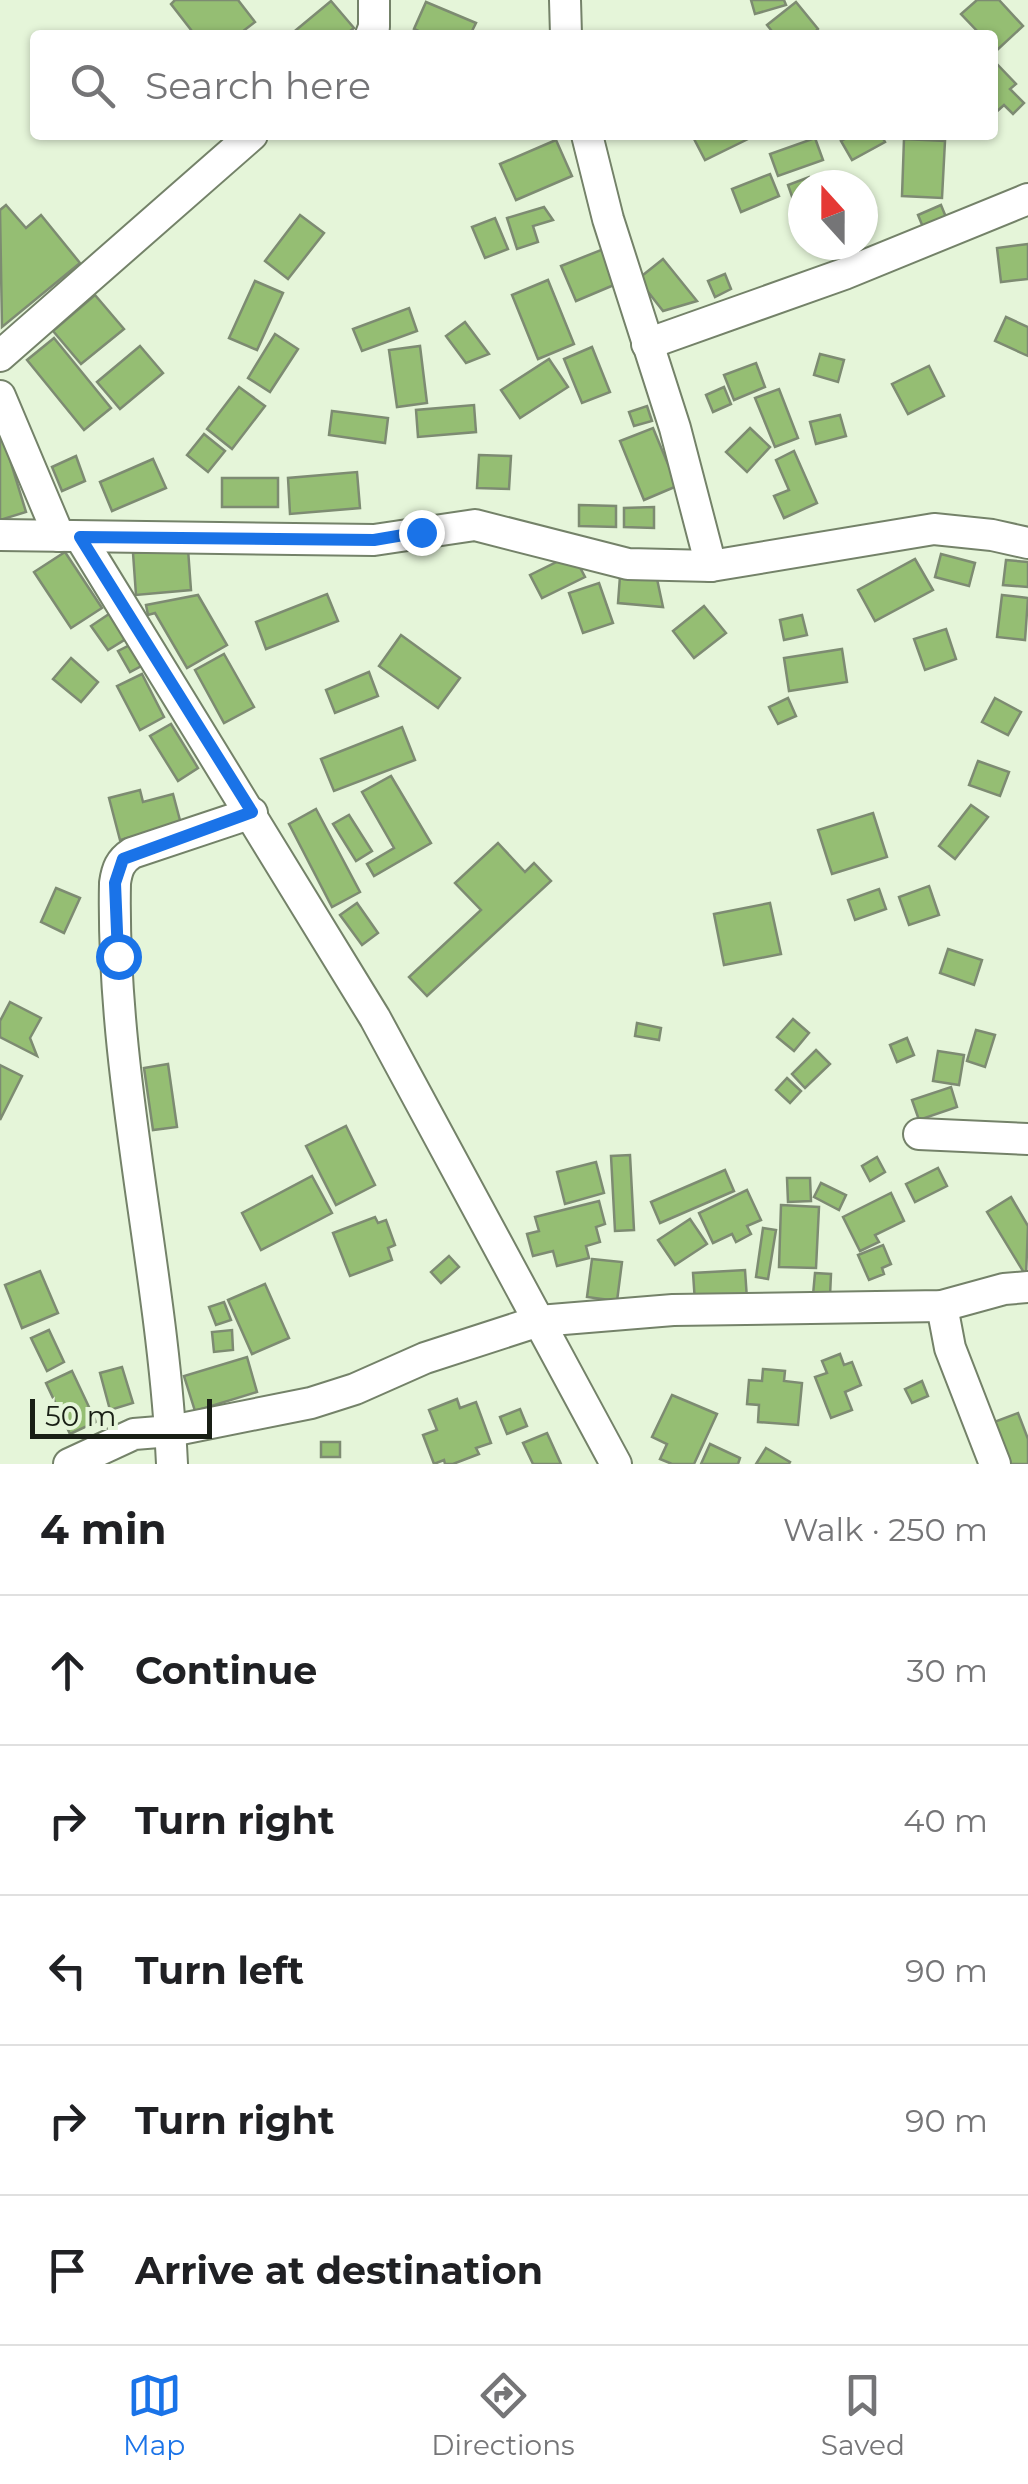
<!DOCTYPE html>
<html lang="en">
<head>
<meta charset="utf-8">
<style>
  :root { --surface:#fff; --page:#f6f6f6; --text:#202124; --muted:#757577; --line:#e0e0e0; --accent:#1a73e8 }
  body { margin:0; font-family:Montserrat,sans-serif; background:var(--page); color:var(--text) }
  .compass { position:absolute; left:788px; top:170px; width:90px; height:90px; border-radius:50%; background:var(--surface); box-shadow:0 2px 8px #0004; rotate:339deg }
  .scale { position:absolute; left:30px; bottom:25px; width:182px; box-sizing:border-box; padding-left:10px; border:5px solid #191f15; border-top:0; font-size:28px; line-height:35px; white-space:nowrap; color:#191f15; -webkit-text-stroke:8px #e5f5d9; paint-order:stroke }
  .stop { position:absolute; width:30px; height:30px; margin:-22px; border:8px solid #1a73e8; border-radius:50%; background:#fff }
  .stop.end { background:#1a73e8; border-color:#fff; box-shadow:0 2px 10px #0008 }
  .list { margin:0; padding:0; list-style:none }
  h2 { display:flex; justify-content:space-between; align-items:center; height:130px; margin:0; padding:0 40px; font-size:42px }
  h2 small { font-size:32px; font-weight:400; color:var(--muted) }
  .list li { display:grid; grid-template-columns:65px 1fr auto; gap:30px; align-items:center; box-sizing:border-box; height:150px; padding:0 40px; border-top:2px solid var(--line) }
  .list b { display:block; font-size:38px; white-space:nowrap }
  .list em { font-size:32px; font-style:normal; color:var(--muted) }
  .icon { flex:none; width:55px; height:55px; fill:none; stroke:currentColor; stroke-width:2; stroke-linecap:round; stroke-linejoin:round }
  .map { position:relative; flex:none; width:1028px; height:1464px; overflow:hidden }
  .search { position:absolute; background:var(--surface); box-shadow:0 2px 8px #0004; left:30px; right:30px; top:30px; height:110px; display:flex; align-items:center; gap:25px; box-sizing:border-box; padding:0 35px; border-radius:10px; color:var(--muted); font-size:38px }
  .sheet { height:880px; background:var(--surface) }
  nav { display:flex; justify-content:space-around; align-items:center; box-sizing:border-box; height:140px; border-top:2px solid var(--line); background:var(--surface); font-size:28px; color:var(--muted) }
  nav a { display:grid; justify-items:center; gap:5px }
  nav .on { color:var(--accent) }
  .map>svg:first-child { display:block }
</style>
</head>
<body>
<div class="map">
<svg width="1028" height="1464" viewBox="0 0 1028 1464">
  <rect width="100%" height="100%" fill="#e5f5d9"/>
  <g fill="#95be73" stroke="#7d8b72" stroke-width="2.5">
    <path d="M175,0h63l17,22 -17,13h-43l-24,-31z"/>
    <path d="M751,0h33l2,5 -31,9z"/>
    <path d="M977,0h22l24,26 -27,25 -3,-16h-12l-20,-21z"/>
    <path d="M331,1l23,27 -9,7h-55z"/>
    <path d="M426,2l50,21 -6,12h-43l-13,-6z"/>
    <path d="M796,2l22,27 -6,6h-37l-8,-10z"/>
    <path d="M996,63l20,21 -6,5 14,14 -11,11 -9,-9 -11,10v-49z"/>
    <path d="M692,135h54l2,4 -43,21z"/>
    <path d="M853,135h28l4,7 -33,18 -11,-19z"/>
    <path d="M815,138l8,22 -45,16 -8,-22z"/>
    <path d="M904,139l41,2 -3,57 -40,-2z"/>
    <path d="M556,140l16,36 -56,24 -16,-36z"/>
    <path d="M770,174l9,22 -38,16 -9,-23z"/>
    <path d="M809,177l3,8h-9v24l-6,2 -9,-26z"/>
    <path d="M6,205l20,23 15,-13 39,48 -78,64 -2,-117z"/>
    <path d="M941,205l7,17 -23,10 -7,-17z"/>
    <path d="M544,207l9,13 -20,6 5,16 -21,7 -10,-31z"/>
    <path d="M300,215l24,18 -36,46 -23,-18z"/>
    <path d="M495,218l13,31 -23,9 -13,-31z"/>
    <path d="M1028,244v35l-27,3 -4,-34z"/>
    <path d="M606,248l15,34 -45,19 -15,-35z"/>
    <path d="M663,259l34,42 -34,10 -25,-32z"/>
    <path d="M725,274l6,15 -16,8 -7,-16z"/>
    <path d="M548,280l26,64 -36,15 -26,-64z"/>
    <path d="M255,281l28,12 -26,57 -28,-12z"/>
    <path d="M95,295l29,34 -43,35 -28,-33z"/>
    <path d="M409,308l8,23 -55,20 -9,-22z"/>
    <path d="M1006,317l22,10v29l-33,-15z"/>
    <path d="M465,322l24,32 -23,9 -20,-27z"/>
    <path d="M275,334l23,15 -28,43 -22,-14z"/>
    <path d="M54,338l57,70 -27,22 -57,-70z"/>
    <path d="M140,346l23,27 -43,36 -23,-27z"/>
    <path d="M420,346l7,57 -30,4 -8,-57z"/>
    <path d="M592,347l18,45 -28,11 -18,-44z"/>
    <path d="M820,354l24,6 -6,22 -24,-7z"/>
    <path d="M549,359l19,28 -48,31 -19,-28z"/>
    <path d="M756,363l9,24 -31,13 -10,-25z"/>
    <path d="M929,366l15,30 -36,18 -16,-30z"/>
    <path d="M239,387l26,19 -33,43 -25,-20z"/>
    <path d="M724,387l7,17 -18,8 -7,-17z"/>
    <path d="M779,389l19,49 -23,9 -20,-49z"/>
    <path d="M474,405l2,27 -58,5 -2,-27z"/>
    <path d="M647,406l5,15 -18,5 -5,-14z"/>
    <path d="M332,411l56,7 -3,25 -56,-8z"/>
    <path d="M840,415l6,21 -30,8 -6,-22z"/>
    <path d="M0,427l26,85 -26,8z"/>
    <path d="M653,428l24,58 -33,14 -24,-59z"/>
    <path d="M750,428l20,19 -23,25 -21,-20z"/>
    <path d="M204,434l21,17 -17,21 -21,-17z"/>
    <path d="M794,451l23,52 -33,15 -10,-22 15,-6 -13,-30z"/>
    <path d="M479,455l32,1 -2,33 -32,-1z"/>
    <path d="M76,456l9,25 -23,10 -10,-24z"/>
    <path d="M153,459l13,29 -54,23 -12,-29z"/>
    <path d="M357,472l3,36 -70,6 -2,-36z"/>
    <rect x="222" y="478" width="56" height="29"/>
    <path d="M579,505l37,1v21l-37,-1z"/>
    <path d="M654,507v21l-30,-1v-19z"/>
    <path d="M188,549l3,41 -55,5 -3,-42z"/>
    <path d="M65,552l37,56 -31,20 -37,-56z"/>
    <path d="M573,554l12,23 -43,21 -12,-23z"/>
    <path d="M941,554l34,9 -6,23 -34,-9z"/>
    <path d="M915,559l18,31 -58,31 -17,-31z"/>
    <path d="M1006,560l22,2v25l-25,-2z"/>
    <path d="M620,576l37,3 6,28 -45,-4z"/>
    <path d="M599,583l14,40 -30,10 -14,-40z"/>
    <path d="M327,594l11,27 -72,28 -10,-27z"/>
    <path d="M198,595l29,50 -40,23 -32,-55 -7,2 -2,-10z"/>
    <path d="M1002,595l26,3 -3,42 -28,-3z"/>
    <path d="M704,606l22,27 -32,25 -21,-27z"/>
    <path d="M112,612l17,25 -21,13 -17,-24z"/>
    <path d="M802,615l5,20 -23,5 -4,-20z"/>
    <path d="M946,629l10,30 -31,11 -11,-31z"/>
    <path d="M401,635l59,43 -22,30 -59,-42z"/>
    <path d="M136,642l11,21 -17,9 -12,-21z"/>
    <path d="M842,649l5,33 -58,9 -5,-33z"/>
    <path d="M224,654l30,53 -30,16 -29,-53z"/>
    <path d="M71,658l27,24 -17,20 -28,-23z"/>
    <path d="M369,672l9,24 -43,17 -9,-23z"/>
    <path d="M142,674l22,43 -24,13 -23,-44z"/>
    <path d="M788,698l8,18 -18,8 -9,-17z"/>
    <path d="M995,698l26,14 -13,23 -26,-13z"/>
    <path d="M171,724l27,44 -20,13 -28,-45z"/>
    <path d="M402,727l13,33 -81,31 -13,-32z"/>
    <path d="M978,761l31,11 -9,24 -31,-11z"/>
    <path d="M391,776l40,67 -57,33 -7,-12 27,-16 -32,-56z"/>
    <path d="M140,790l3,12 30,-8 8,30 -61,16 -11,-42z"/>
    <path d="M971,805l17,12 -33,42 -16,-13z"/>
    <path d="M316,809l44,83 -28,15 -43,-83z"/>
    <path d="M873,813l14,44 -55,17 -14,-44z"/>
    <path d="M349,815l23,36 -16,10 -23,-37z"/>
    <path d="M498,843l27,29 9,-9 17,18 -124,115 -18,-19 72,-67 -26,-27z"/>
    <path d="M929,886l10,29 -30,10 -10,-28z"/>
    <path d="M56,888l24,10 -16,35 -23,-11z"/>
    <path d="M879,889l7,20 -31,11 -7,-20z"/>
    <path d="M357,903l21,30 -16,12 -22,-30z"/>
    <path d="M770,903l11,51 -57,11 -10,-51z"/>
    <path d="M948,949l34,11 -8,25 -34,-12z"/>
    <path d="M10,1002l31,16 -11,20 7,18 -37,-19v-16z"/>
    <path d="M793,1019l16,14 -15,18 -17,-14z"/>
    <path d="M637,1023l24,5 -2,12 -24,-4z"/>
    <path d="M976,1030l19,5 -10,32 -18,-6z"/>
    <path d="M907,1038l7,17 -17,7 -7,-17z"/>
    <path d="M816,1050l14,14 -25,24 -13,-14z"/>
    <path d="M938,1051l26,4 -5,30 -26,-4z"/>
    <path d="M168,1064l9,63 -24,3 -9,-62z"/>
    <path d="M0,1065l22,11 -22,44z"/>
    <path d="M787,1078l14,13 -11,12 -14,-13z"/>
    <path d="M951,1087l6,20 -38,13 -7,-20z"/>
    <path d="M346,1126l29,59 -39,20 -30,-59z"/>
    <path d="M630,1155l4,75 -19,1 -4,-75z"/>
    <path d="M877,1157l8,15 -15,9 -8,-15z"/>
    <path d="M596,1162l8,31 -39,11 -8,-32z"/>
    <path d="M938,1168l9,18 -32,16 -9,-18z"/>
    <path d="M725,1170l9,21 -74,32 -9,-21z"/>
    <path d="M312,1176l20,37 -71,37 -19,-37z"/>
    <path d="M787,1178h23l1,23 -23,1z"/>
    <path d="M821,1183l25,12 -7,15 -25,-13z"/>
    <path d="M747,1190l14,30 -14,6 4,8 -15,8 -4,-8 -19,9 -14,-30z"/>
    <path d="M891,1193l13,28 -29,14 4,7 -19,9 -17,-34z"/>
    <path d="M1011,1197l17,29 -2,50 -39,-64z"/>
    <path d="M599,1201l6,23 -9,3 4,15 -14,4 3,12 -32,8 -4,-15 -20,5 -6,-22 12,-3 -4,-14z"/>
    <path d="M781,1205l38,2 -3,61 -37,-1z"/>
    <path d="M375,1217l3,6 8,-3 9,25 -7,3 4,12 -42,16 -17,-43z"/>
    <path d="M690,1219l17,25 -32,21 -17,-25z"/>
    <path d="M763,1228l13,2 -8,49 -12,-2z"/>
    <path d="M883,1245l8,19 -9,4 2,6 -15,6 -11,-25z"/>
    <path d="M449,1256l10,11 -18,16 -10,-11z"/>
    <path d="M592,1259l30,3 -5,39 -30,-4z"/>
    <path d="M745,1270l2,29 -52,3 -2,-29z"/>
    <path d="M40,1271l18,42 -36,15 -17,-43z"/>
    <path d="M815,1273l16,1 -1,22 -17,-1z"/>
    <path d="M265,1284l24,54 -37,16 -24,-54z"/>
    <path d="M224,1302l7,18 -15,5 -7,-18z"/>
    <path d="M49,1330l15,32 -17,9 -16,-33z"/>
    <path d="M232,1330l1,20 -19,2 -2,-20z"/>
    <path d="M840,1354l4,11 8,-3 9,23 -16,7 7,18 -21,8 -16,-41 12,-4 -5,-12z"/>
    <path d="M247,1357l10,35 -62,19 -11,-35z"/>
    <path d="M122,1367l11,36 -23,7 -10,-37z"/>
    <path d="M763,1369l22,2 -1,10 18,2 -4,42 -40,-3 1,-17 -12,-1 2,-24 13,1z"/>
    <path d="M72,1371l24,51 -26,12 -24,-51z"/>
    <path d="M922,1381l6,15 -16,7 -7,-14z"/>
    <path d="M672,1395l45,19 -23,50h-22l-12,-5 7,-15 -15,-7z"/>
    <path d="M457,1399l3,9 16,-6 15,41 -15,5 3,6 -26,10h-8l-1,-4 -10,4 -11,-29 14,-5 -8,-20z"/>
    <path d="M520,1409l7,17 -20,8 -7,-17z"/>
    <path d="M1018,1413l10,26v25h-23l-16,-40z"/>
    <path d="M547,1433l14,31h-28l-10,-21z"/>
    <rect x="321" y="1442" width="19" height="15"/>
    <path d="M710,1444l30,14 -2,6h-37z"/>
    <path d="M766,1448l24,14 -1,2h-33z"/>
  </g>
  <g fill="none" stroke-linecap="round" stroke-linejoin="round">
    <defs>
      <g id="minor">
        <path d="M565,0l1,35"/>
        <path d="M371,35l3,-8v-27"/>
        <path d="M587,135l21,84 67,209 36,138"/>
        <path d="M647,344l197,-70 184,-75"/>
        <path d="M0,356l252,-221"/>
        <path d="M0,396l59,140"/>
        <path d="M0,535l374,5 101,-15 153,39 83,2 223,-37 58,6 36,8"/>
        <path d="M80,537l295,481 241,446"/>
        <path d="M919,1134l109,5"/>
        <path d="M942,1306l8,42 45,116"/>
        <path d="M69,1464l65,-30 37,-3 140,-28 44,-14 70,-31 114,-37 134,-11 269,-4 62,-17 24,-2"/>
        <path d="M172,1464c-9,-194 -61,-386 -57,-581 2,-14 5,-22 17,-30l120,-40"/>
      </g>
    </defs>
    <use href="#minor" stroke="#748269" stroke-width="34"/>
    <use href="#minor" stroke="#fff" stroke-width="30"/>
  </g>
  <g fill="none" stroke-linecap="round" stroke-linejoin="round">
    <path stroke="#1a73e8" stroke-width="12" d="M118,956l-3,-73 8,-24 129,-47 -172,-275 294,3 47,-8"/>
  </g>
</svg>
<svg class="compass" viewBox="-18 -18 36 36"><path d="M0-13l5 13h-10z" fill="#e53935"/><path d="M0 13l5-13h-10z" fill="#757577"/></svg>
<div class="scale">50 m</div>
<div class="stop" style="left:118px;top:956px"></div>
<div class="stop end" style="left:421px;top:532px"></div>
<div class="search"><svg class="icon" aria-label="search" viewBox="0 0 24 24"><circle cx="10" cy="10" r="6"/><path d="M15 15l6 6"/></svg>Search here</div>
</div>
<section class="sheet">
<h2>4 min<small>Walk · 250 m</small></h2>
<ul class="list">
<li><svg class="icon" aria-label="ahead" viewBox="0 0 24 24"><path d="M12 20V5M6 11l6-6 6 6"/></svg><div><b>Continue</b></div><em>30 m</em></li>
<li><svg class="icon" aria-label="right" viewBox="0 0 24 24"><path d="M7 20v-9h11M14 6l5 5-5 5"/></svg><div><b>Turn right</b></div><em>40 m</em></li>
<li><svg class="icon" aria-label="left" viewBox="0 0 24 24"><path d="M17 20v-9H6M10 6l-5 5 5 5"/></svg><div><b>Turn left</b></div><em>90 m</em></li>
<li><svg class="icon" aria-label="right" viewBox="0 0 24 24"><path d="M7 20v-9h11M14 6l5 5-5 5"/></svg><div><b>Turn right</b></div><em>90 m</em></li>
<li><svg class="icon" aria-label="arrive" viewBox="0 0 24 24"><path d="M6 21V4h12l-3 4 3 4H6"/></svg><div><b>Arrive at destination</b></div></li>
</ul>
</section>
<nav>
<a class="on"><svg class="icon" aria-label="map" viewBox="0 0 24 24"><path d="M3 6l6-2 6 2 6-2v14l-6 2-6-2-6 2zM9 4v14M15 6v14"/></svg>Map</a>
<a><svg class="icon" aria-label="directions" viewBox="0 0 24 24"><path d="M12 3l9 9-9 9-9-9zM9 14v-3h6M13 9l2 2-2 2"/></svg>Directions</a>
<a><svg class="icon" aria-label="saved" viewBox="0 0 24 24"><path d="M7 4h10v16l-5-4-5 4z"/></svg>Saved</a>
</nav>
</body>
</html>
